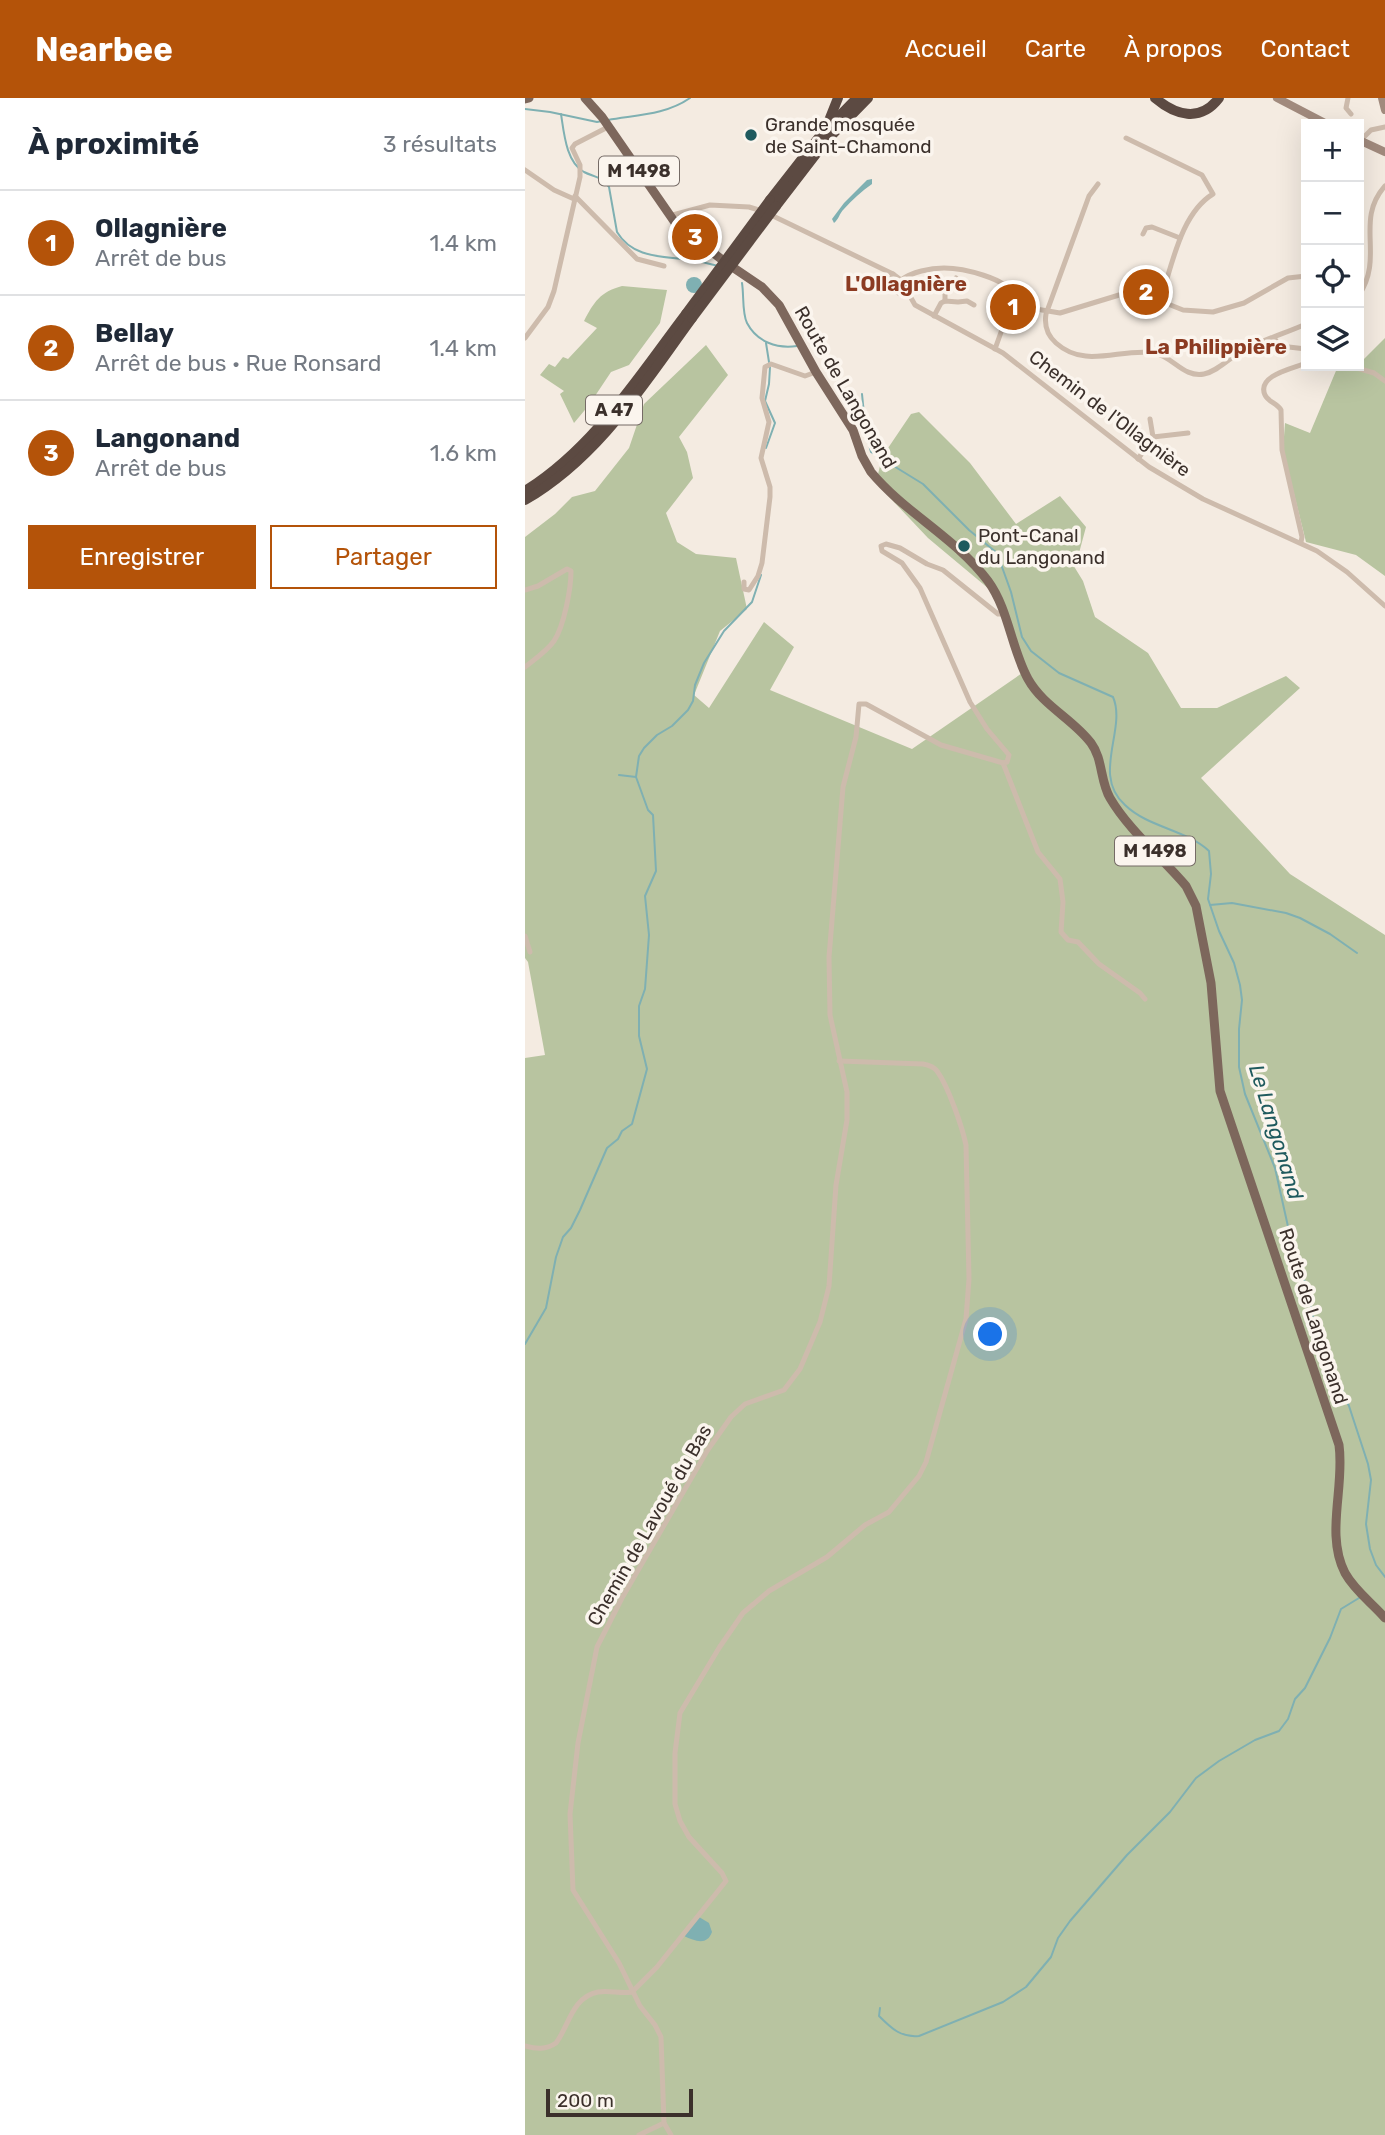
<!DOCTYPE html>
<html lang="fr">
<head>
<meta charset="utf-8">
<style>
  :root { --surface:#fff; --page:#f6f6f7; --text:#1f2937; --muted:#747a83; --line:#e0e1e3; --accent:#b45309 }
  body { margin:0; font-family:Rubik,sans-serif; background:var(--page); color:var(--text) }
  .controls { position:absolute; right:21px; top:21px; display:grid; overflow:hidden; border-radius:0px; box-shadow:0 7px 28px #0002 }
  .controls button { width:63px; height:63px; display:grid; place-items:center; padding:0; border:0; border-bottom:2px solid var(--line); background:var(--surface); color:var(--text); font:35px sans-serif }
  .scale { position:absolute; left:21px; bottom:18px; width:147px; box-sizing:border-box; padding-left:7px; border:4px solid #3b302b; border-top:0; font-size:19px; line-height:24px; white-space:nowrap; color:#3b302b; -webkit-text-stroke:5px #fbf5ee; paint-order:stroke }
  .you { position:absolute; left:466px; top:1237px; width:24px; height:24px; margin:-18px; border:5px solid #fff; border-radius:50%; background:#1a73e8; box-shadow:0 0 0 10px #1a73e833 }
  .badge { display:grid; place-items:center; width:46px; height:46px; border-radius:50%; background:var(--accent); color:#fff; font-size:23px; font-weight:700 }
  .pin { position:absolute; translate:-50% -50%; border:4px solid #fff; box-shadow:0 2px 7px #0006 }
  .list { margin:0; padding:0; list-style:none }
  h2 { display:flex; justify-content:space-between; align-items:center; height:91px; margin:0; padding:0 28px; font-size:30px }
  h2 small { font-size:23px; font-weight:400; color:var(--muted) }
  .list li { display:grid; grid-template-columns:46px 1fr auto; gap:21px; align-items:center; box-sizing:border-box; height:105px; padding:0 28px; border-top:2px solid var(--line) }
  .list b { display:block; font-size:26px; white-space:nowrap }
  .list p { margin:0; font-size:23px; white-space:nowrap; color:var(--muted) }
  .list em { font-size:23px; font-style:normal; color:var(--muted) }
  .actions { display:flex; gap:14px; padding:21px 28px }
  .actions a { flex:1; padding:16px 0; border:2px solid var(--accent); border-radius:0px; text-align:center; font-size:24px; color:var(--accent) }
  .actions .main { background:var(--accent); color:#fff }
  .icon { flex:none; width:38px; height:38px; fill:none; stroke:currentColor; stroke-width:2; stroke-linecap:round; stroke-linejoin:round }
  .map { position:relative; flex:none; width:860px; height:2037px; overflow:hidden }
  header { display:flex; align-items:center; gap:42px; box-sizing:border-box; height:98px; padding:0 35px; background:var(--accent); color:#fff }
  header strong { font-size:33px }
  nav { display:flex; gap:38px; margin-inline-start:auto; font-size:24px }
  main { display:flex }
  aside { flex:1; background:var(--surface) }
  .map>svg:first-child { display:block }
</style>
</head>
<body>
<header>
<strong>Nearbee</strong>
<nav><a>Accueil</a><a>Carte</a><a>À propos</a><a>Contact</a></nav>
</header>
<main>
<aside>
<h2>À proximité<small>3 résultats</small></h2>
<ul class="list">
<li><span class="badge">1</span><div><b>Ollagnière</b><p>Arrêt de bus</p></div><em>1.4 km</em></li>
<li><span class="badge">2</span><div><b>Bellay</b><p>Arrêt de bus · Rue Ronsard</p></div><em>1.4 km</em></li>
<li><span class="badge">3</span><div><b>Langonand</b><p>Arrêt de bus</p></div><em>1.6 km</em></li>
</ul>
<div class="actions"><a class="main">Enregistrer</a><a>Partager</a></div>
</aside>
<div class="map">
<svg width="860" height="2037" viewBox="0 0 860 2037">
  <rect width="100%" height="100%" fill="#f4ebe1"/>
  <g fill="#b8c4a0">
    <path d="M97,188l45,4 -7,33 -31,42 -18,7 -22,33 -15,18 -14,-29 4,-3 -24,-16 9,-11 6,3 8,-10 5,2 29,-31 -13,-7c10,-19 16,-29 38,-35z"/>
    <path d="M860,240v238l-29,-21 -50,-13 -23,-92 2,-27 25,10 28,-67 16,3z"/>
    <path d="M181,247l22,30 -49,62 8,15 6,26 -27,35 11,29 19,12 40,4 11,51 -27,22 -26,64 15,13 55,-86 30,25 -24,43 142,59 116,-80 -8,-9 -25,-66 -67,-56 -52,-55 6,-26 29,-43 8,-2 51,51 46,61 44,-28 26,31 -11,41 8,13 12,36 53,36 33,55h36l69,-32 14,12 -99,90 89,96 95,61v1200h-860v-1077l20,-3 -17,-93 -3,-4v-421l30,-23 17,-17 23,-6 34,-43 15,-44z"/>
  </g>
  <g fill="#7fb0b2">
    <path d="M347,81v5c-10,7 -20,16 -28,25 -5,5 -5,10 -10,14l-2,-4 12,-16 23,-23z"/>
    <circle cx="169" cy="187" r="8"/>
    <path d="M174,1819l10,6 3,9c-5,14 -17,9 -28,4z"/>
  </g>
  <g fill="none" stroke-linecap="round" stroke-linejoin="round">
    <g stroke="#7fb0b2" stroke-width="2">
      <path d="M0,11l25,3 47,10 5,-1"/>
      <path d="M36,16c3,19 5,48 23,58 10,5 19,5 25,15l8,45c16,27 47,24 74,28 9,1 18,4 27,6"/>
      <path d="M83,22c27,-5 58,-5 82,-22"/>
      <path d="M217,185c2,12 0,30 5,40 10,19 30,26 50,23"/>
      <path d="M241,245l3,19"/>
      <path d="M337,296l4,40 5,18 52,32 46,46 28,23 14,39 11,45 9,14 28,22 54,24c14,32 -22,78 12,108 24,23 60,24 84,46l2,23 -3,25 11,32 15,32 6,22 2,15 -3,29v38l6,27 30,74 14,63 10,28 18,73 32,74 19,58 3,16 -5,44 4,25 6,16 9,12"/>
      <path d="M241,350l9,-25 -10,-22 4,-17 1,-17"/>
      <path d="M94,677l17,2"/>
      <path d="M685,807l22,-2 54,10 14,5 30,16 27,19"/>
      <path d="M0,1246l21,-36 10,-51 7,-20 8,-9 9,-18 27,-62 11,-9 4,-8 10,-7 15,-55 -8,-33v-30l6,-17 4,-54 -4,-39 11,-25 -3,-56 -5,-5 -12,-33 3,-21 5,-8 13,-13 15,-9 16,-16 5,-9 2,-16 9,-22 20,-32 28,-29 9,-27"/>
      <path d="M355,1910l-1,8c12,12 22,22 40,20l84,-34 23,-15 25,-30 7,-19 12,-17 57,-66 43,-43 26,-34 23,-17 36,-21 24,-9 9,-12 7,-20 10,-11 25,-50 11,-29 18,-11"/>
    </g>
    <g stroke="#cdbbac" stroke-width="5">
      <path d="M823,0l-2,10 5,6"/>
      <path d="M601,40l76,37 11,19c-33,20 -41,73 -53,107"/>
      <path d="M835,43l11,-11 14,-3"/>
      <path d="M0,72l29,20 20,9"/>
      <path d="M573,86l-9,12 -43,118c-2,12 1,21 10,29 30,27 65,4 99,10 18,4 29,25 49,21 15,-3 28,-19 42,-25 19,-10 40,-16 60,-25"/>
      <path d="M50,98l62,63 27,7"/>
      <path d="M246,117l122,59 8,6 14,25 88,48 146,114 54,32 114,52 30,21 38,34"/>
      <path d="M144,118l41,-11 39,2 13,4"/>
      <path d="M618,136l3,-6 6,-1 28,11"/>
      <path d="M368,176l-3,7 2,8 11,7h5"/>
      <path d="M376,182c11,-8 29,-12 43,-12 18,0 64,10 70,28l-19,53"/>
      <path d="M834,197c26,-39 -5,-74 26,-109"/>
      <path d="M489,198l22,13 24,4 69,-21 14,2 40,16 30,2 31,-9 44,-25 18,-2"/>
      <path d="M420,203v-8l11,-15"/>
      <path d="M409,218l7,-13 4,-2 13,1 9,-1 7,4"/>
      <path d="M0,240l23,-31 6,-16 26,-114v-12l-8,-17 3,-4 33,-17"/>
      <path d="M749,240l6,8 26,3"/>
      <path d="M825,268l24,7 11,8"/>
      <path d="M628,339l35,-4"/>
      <path d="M613,361l15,-22 -3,-18"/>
      <path d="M776,444l1,-5 -20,-87 -1,-40c-4,-7 -13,-8 -16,-15 -9,-20 30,-27 41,-32"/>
      <path d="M219,484v7l5,1 9,-14 4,-13 8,-66v-10l-9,-29 8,-36 -7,-24 3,-31 6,-3 34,12 11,-4"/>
      <path d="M0,492l13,-4 29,-17 4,2c0,18 -7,55 -17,70 -7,10 -19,18 -29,26"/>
      <path d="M478,665l4,-1 2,-7 -22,-26 -17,-27 -50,-114 -18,-25 -20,-12 -1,-5 5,-2 14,4 27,16 16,6 55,44h7"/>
      <path d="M478,665l35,89 22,27 3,23 -2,30 7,8 10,2 21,22 41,29 5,6"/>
      <path d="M0,838l5,16"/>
      <path d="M107,1894l25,-25 69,-86 -4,-8 -33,-36 -9,-16 -5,-17v-51l5,-40 39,-65 24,-35 26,-22 58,-34 38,-32 24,-13 30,-36 7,-14 40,-143 3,-40 -3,-134c-4,-19 -18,-59 -29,-74 -3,-4 -9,-6 -14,-7l-84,-3"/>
      <path d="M0,1948c11,3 21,4 31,-3 13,-17 16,-46 42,-51 11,-2 23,2 34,0"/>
      <path d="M114,2037l25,-12"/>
      <path d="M146,2037l-7,-12 -3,-86 -6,-12 -15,-19 -21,-43 -46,-73 -3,-76 8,-71 19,-96 25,-49 85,-147 24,-34 14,-13 39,-14 16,-21 20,-47 9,-36 7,-101 11,-65v-28l-17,-77 -1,-58 14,-170 13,-50 3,-33h7l75,41 62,18"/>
    </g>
    <g stroke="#a18a7d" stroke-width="8">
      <path d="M752,0l50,26"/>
      <path d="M857,0l3,12"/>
      <path d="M834,42l26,12"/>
    </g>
    <g stroke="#7d675c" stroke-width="9">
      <path d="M60,0l17,19 74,107 49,38 37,25 17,18 37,67 37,58 9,26 9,16c34,41 85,66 117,109 21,29 23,67 40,98 15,27 45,40 63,64 12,16 9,38 19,55 18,31 52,60 76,88l10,20 15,77 9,108 119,354c6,42 -14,89 6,128 10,18 27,30 40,45"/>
      <path d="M0,1l4,-1"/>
    </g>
    <g stroke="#5c4a42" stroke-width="10">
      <path d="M630,0c20,17 45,25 64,0"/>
      <path d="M303,25l10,-25"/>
      <path d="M245,102l50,-64 37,-38"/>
      <path d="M251,108l50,-65 42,-43"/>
      <path d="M0,393c69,-43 113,-114 161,-177"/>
      <path d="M0,402c74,-43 118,-115 167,-182"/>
    </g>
    <g stroke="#5c4a42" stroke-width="10">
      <path d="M161,216l84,-114"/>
      <path d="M167,220l84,-112"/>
    </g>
  </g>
  <g fill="#1f5a5e" stroke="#fbf5ee" stroke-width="2.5">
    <circle cx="226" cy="37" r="7"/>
    <circle cx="439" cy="448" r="7"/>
  </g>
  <g text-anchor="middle" stroke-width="7" stroke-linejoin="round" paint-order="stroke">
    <g fill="#fbf5ee" stroke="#756b66" stroke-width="2">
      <rect x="74" y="58.5" width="80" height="29" rx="5"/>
      <rect x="61" y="297.5" width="56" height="29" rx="5"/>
      <rect x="590" y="738.5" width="80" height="29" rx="5"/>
    </g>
    <g font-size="18" font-weight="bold" fill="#3b302b">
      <text x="114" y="79">M 1498</text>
      <text x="89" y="318">A 47</text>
      <text x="630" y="759">M 1498</text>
    </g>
    <g font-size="19" fill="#3b302b" stroke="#fbf5ee" text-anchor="start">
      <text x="240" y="33">Grande mosquée<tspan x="240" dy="22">de Saint-Chamond</tspan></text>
      <text x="453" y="444">Pont-Canal<tspan x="453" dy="22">du Langonand</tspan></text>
    </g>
    <g font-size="19" fill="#3b302b" stroke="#fbf5ee">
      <text transform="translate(321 289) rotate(60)" y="7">Route de Langonand</text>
      <text transform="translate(585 315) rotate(37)" y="7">Chemin de l'Ollagnière</text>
      <text transform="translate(789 1218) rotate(72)" y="7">Route de Langonand</text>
      <text transform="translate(124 1427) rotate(-60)" y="7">Chemin de Lavoué du Bas</text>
    </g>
    <g font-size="21" font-weight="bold" fill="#8c3b22" stroke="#fbf5ee">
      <text x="381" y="193">L'Ollagnière</text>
      <text x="691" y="256">La Philippière</text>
    </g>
    <g font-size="21" font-style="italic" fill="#1f5a5e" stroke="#fbf5ee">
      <text transform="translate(751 1034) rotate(73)" y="7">Le Langonand</text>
    </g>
  </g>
</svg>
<div class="controls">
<button>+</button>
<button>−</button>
<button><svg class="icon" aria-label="locate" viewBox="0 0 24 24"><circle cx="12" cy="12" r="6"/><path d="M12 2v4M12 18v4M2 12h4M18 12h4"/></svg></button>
<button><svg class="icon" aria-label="layers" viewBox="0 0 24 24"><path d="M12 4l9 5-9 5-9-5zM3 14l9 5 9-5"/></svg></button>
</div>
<div class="scale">200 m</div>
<div class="you"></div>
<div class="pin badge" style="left:488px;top:209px">1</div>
<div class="pin badge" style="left:621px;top:194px">2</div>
<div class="pin badge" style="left:170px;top:139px">3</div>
</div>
</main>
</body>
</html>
